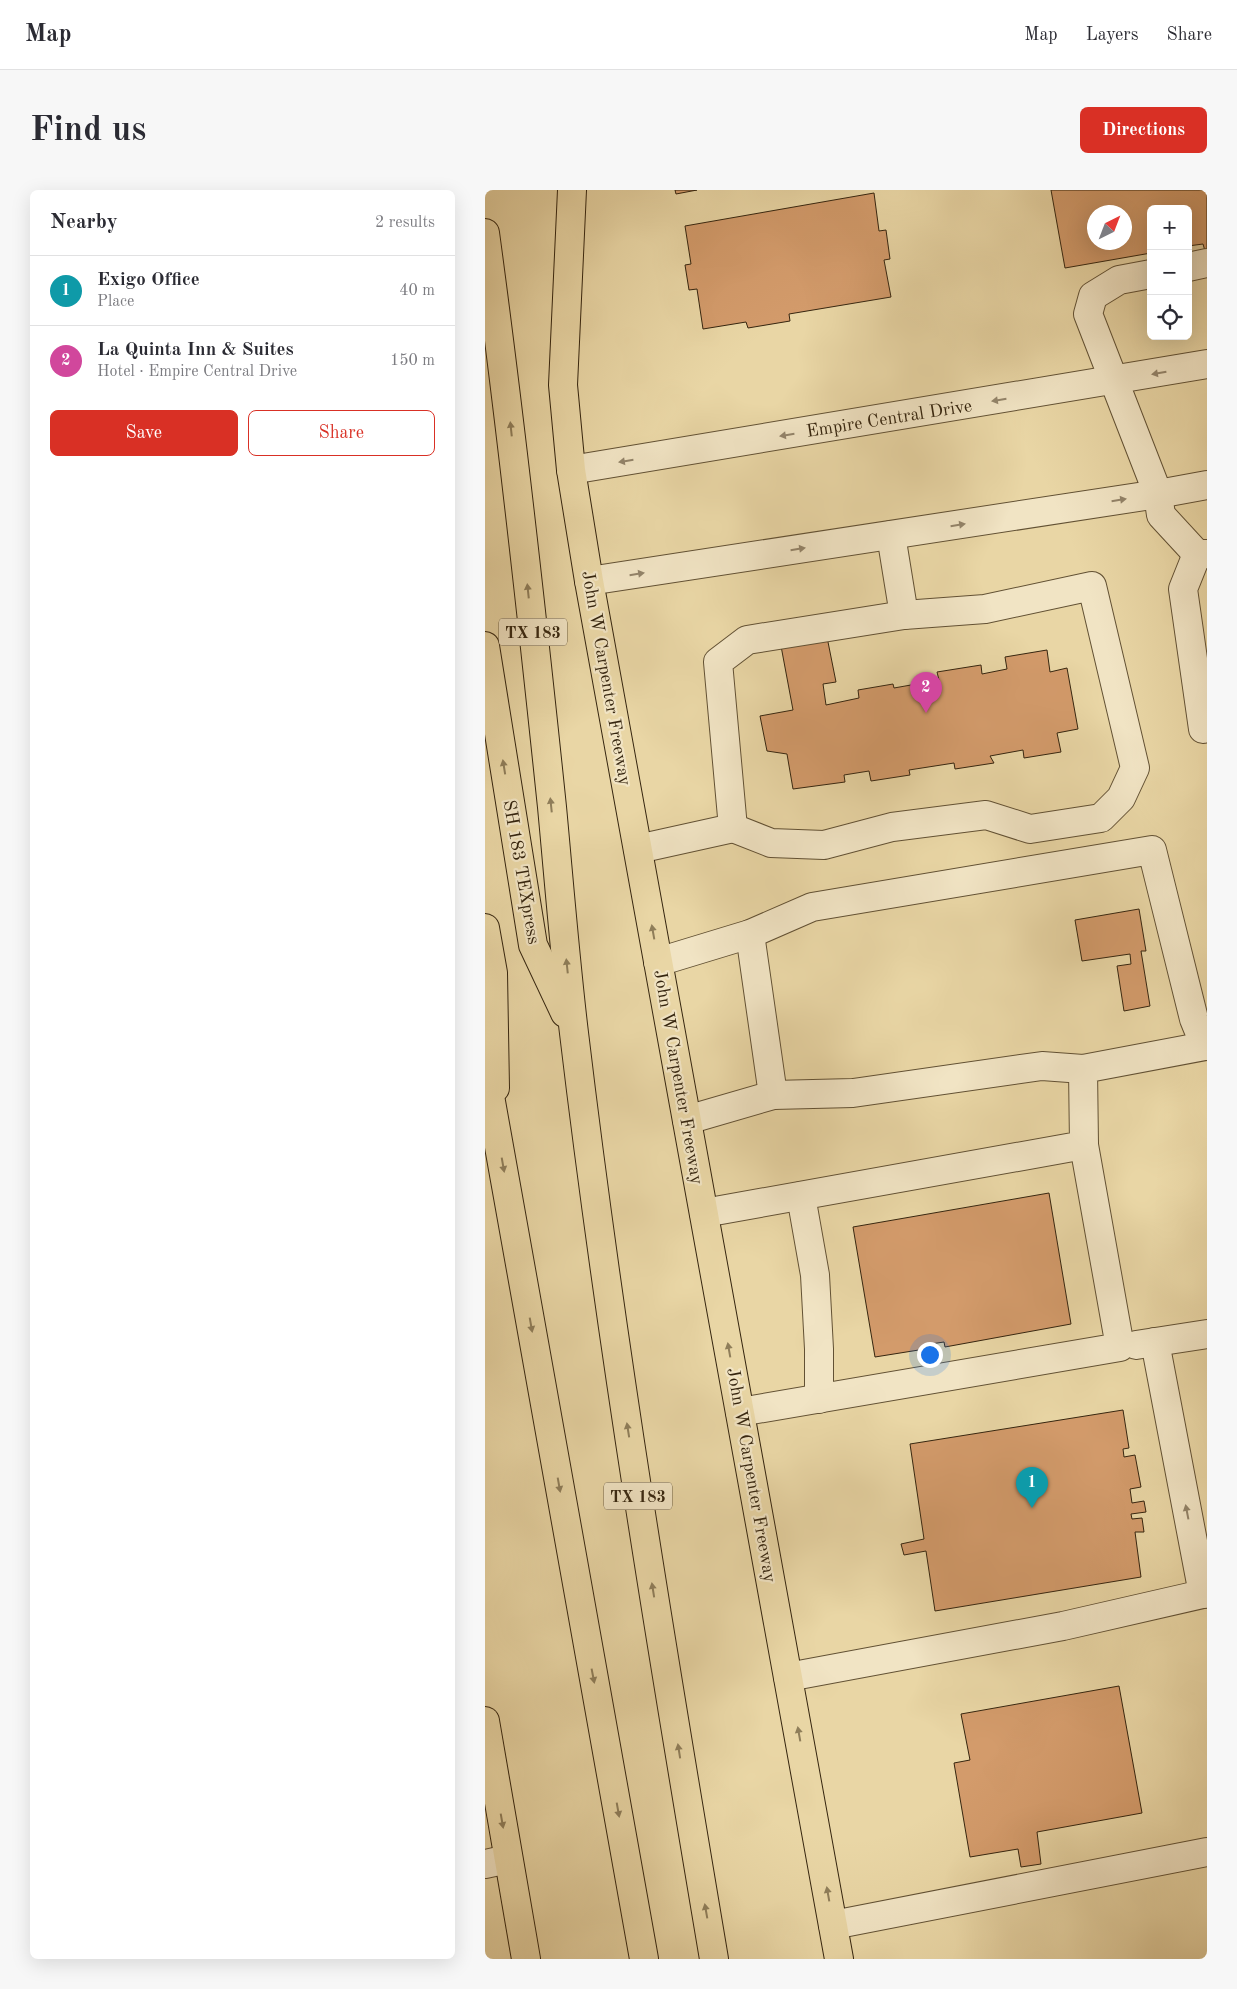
<!DOCTYPE html>
<html lang="en">
<head>
<meta charset="utf-8">
<style>
  :root { --surface:#fff; --page:#f7f7f7; --text:#2b2b33; --muted:#7c7c81; --line:#e1e1e2; --accent:#d93025 }
  body { margin:0; font-family:"Old Standard TT",serif; background:var(--page); color:var(--text) }
  .controls { position:absolute; right:15px; top:15px; display:grid; overflow:hidden; border-radius:8px; box-shadow:0 5px 20px #0002 }
  .controls button { width:45px; height:45px; display:grid; place-items:center; padding:0; border:0; border-bottom:1px solid var(--line); background:var(--surface); color:var(--text); font:25px sans-serif }
  .compass { position:absolute; left:602px; top:15px; width:45px; height:45px; border-radius:50%; background:var(--surface); box-shadow:0 5px 20px #0002; rotate:42deg }
  .you { position:absolute; left:444px; top:1164px; width:18px; height:18px; margin:-12px; border:4px solid #fff; border-radius:50%; background:#1a73e8; box-shadow:0 0 0 8px #1a73e833 }
  .badge { display:grid; place-items:center; width:32px; height:32px; border-radius:50%; background:var(--accent); color:#fff; font-size:16px; font-weight:700 }
  .pin { position:absolute; translate:-50% -41px; filter:drop-shadow(0 1px 2px #0008) }
  .pin::after { content:''; position:absolute; top:26px; width:18px; height:15px; background:inherit; clip-path:polygon(0 0,100% 0,50% 100%) }
  .list { margin:0; padding:0; list-style:none }
  h2 { display:flex; justify-content:space-between; align-items:center; height:65px; margin:0; padding:0 20px; font-size:21px }
  h2 small { font-size:16px; font-weight:400; color:var(--muted) }
  .list li { display:grid; grid-template-columns:32px 1fr auto; gap:15px; align-items:center; box-sizing:border-box; height:70px; padding:0 20px; border-top:1px solid var(--line) }
  .list b { display:block; font-size:19px; white-space:nowrap }
  .list p { margin:0; font-size:16px; white-space:nowrap; color:var(--muted) }
  .list em { font-size:16px; font-style:normal; color:var(--muted) }
  .actions { display:flex; gap:10px; padding:15px 20px }
  .actions a { flex:1; padding:11px 0; border:1px solid var(--accent); border-radius:8px; text-align:center; font-size:18px; color:var(--accent) }
  .actions .main { background:var(--accent); color:#fff }
  .icon { flex:none; width:28px; height:28px; fill:none; stroke:currentColor; stroke-width:2; stroke-linecap:round; stroke-linejoin:round }
  .map { position:relative; flex:none; width:722px; height:1769px; overflow:hidden; border-radius:8px }
  header { display:flex; align-items:center; gap:30px; box-sizing:border-box; height:70px; padding:0 25px; background:var(--surface); border-bottom:1px solid var(--line) }
  header strong { font-size:24px }
  nav { display:flex; gap:28px; margin-inline-start:auto; font-size:18px }
  .intro { display:flex; align-items:center; justify-content:space-between; box-sizing:border-box; height:120px; padding:0 30px }
  h1 { margin:0; font-size:35px }
  .button { padding:12px 22px; border-radius:8px; background:var(--accent); color:#fff; font-size:18px; font-weight:700 }
  main { display:flex; gap:30px; padding:0 30px }
  aside { flex:1; background:var(--surface); border-radius:8px; box-shadow:0 5px 20px #0002 }
  .map>svg:first-child { display:block }
</style>
</head>
<body>
<header>
<strong>Map</strong>
<nav><a>Map</a><a>Layers</a><a>Share</a></nav>
</header>
<div class="intro"><h1>Find us</h1><a class="button">Directions</a></div>
<main>
<aside>
<h2>Nearby<small>2 results</small></h2>
<ul class="list">
<li><span class="badge" style="background:#0f9aa8">1</span><div><b>Exigo Office</b><p>Place</p></div><em>40 m</em></li>
<li><span class="badge" style="background:#d1479c">2</span><div><b>La Quinta Inn &amp; Suites</b><p>Hotel · Empire Central Drive</p></div><em>150 m</em></li>
</ul>
<div class="actions"><a class="main">Save</a><a>Share</a></div>
</aside>
<div class="map">
<svg width="722" height="1769" viewBox="0 0 722 1769">
  <rect width="100%" height="100%" fill="#e9d6a5"/>
  <filter id="stains"><feTurbulence type="fractalNoise" baseFrequency=".004" numOctaves="4"/><feColorMatrix values="0 0 0 0 .2 0 0 0 0 .09 0 0 0 0 .02 0 0 0 .5 -.17"/></filter>
  <radialGradient id="worn" r=".72"><stop offset=".6" stop-color="#630" stop-opacity="0"/><stop offset="1" stop-color="#630" stop-opacity=".3"/></radialGradient>
  <g fill="#d39b6b" stroke="#35250f" fill-rule="evenodd">
    <path d="M190,0h22l-21,4z"/>
    <path d="M566,0h156v61h-2l-2,-7 -15,2v-37h-37v44l-86,15zM610,22h30v30h-30z"/>
    <path d="M389,3l5,38 7,-1 4,29 -6,1 7,37 -102,17 1,7 -42,7 -2,-6 -43,7 -6,-40 -8,1 -4,-25 6,-1 -6,-38z"/>
    <path d="M342,447l9,45 -13,2 3,21 33,-7 -1,-8 35,-6 1,4 45,-8 -2,-8 44,-7 1,9 25,-5 -2,-12 42,-7 3,22 17,-4 11,61 -21,4 4,19 -37,6 -1,-8 -33,6 4,7 -39,6 -1,-6 -45,7 1,5 -39,6 -2,-10 -25,4 1,7 -52,7 -6,-35 -20,-3 -7,-35 33,-6 -12,-64z"/>
    <path d="M654,719l7,42h-5l9,55 -26,5 -7,-45 14,-2 -1,-10 -48,7 -7,-41z"/>
    <path d="M564,1003l22,131 -126,23 -1,-5 -20,3 1,4 -50,8 -22,-130z"/>
    <path d="M638,1220l6,38 -6,1 1,8 11,-2 6,32 -11,2 2,14 12,-2 2,11 -15,2 1,5 10,-1 2,14h-9l6,45 -206,34 -9,-60 -22,4 -3,-11 23,-5 -14,-95z"/>
    <path d="M634,1496l23,127 -105,19 4,32 -20,3 -3,-18 -48,8 -16,-94 16,-3 -9,-46z"/>
  </g>
  <g fill="none" stroke-linecap="round" stroke-linejoin="round">
    <defs>
      <g id="minor">
        <path d="M703,77l19,-4"/>
        <path d="M666,84l-32,6 -26,16 -5,18 70,180 3,21 36,39h10"/>
        <path d="M86,280l636,-106"/>
        <path d="M712,364l-14,35 20,140 4,-1"/>
        <path d="M104,391l569,-87 49,-9"/>
        <path d="M248,638l38,15 53,2 68,-18 94,-12 44,14 71,-11 20,-20 14,-30 -43,-182 -107,23 -81,6"/>
        <path d="M153,659l95,-21 -15,-166 29,-22 157,-25 -13,-80"/>
        <path d="M173,772l92,-28 62,-27 340,-57 42,169 11,27h2"/>
        <path d="M288,905l80,-2 189,-27 41,3"/>
        <path d="M202,930l86,-25 -23,-161"/>
        <path d="M316,1006l14,79 4,74v50"/>
        <path d="M219,1023l380,-68 -1,-76 122,-23"/>
        <path d="M670,1152l48,252"/>
        <path d="M651,1155l71,-11"/>
        <path d="M255,1222l380,-65 -36,-202"/>
        <path d="M303,1487l275,-51 144,-33"/>
        <path d="M0,1674l23,-5"/>
        <path d="M348,1735l374,-73"/>
      </g>
      <g id="major">
        <path d="M87,0l-9,195 8,85 18,111 250,1378"/>
        <path d="M0,1531l41,238"/>
      </g>
      <g id="highway">
        <path d="M0,43c26,191 47,382 67,574 7,75 13,151 22,226 37,310 88,618 140,926"/>
        <path d="M0,456l48,299 32,68"/>
        <path d="M0,738l8,45 2,115"/>
        <path d="M0,878l159,891"/>
      </g>
    </defs>
    <use href="#minor" stroke="#625134" stroke-width="30"/>
    <use href="#major" stroke="#35250f" stroke-width="30"/>
    <use href="#highway" stroke="#35250f" stroke-width="30"/>
    <use href="#minor" stroke="#f1e4c4" stroke-width="28"/>
    <use href="#major" stroke="#e9d6a5" stroke-width="28"/>
    <use href="#highway" stroke="#e9d6a5" stroke-width="28"/>
  </g>
  <defs><path id="oneway-solid" d="M-6-.8H1V-3.2L6.5 0L1 3.2V.8H-6Z" transform="scale(1.25)"/></defs>
  <g fill="#93846a">
    <use href="#oneway-solid" transform="translate(674 183) rotate(170)"/>
    <use href="#oneway-solid" transform="translate(514 210) rotate(171)"/>
    <use href="#oneway-solid" transform="translate(302 245) rotate(171)"/>
    <use href="#oneway-solid" transform="translate(141 271) rotate(171)"/>
    <use href="#oneway-solid" transform="translate(634 310) rotate(-9)"/>
    <use href="#oneway-solid" transform="translate(473 335) rotate(-9)"/>
    <use href="#oneway-solid" transform="translate(313 359) rotate(-9)"/>
    <use href="#oneway-solid" transform="translate(152 384) rotate(-9)"/>
    <use href="#oneway-solid" transform="translate(702 1322) rotate(-101)"/>
  </g>
  <g fill="#8f7e5a">
    <use href="#oneway-solid" transform="translate(26 239) rotate(-96)"/>
    <use href="#oneway-solid" transform="translate(43 401) rotate(-96)"/>
    <use href="#oneway-solid" transform="translate(19 577) rotate(-99)"/>
    <use href="#oneway-solid" transform="translate(66 615) rotate(-96)"/>
    <use href="#oneway-solid" transform="translate(168 742) rotate(-100)"/>
    <use href="#oneway-solid" transform="translate(82 776) rotate(-96)"/>
    <use href="#oneway-solid" transform="translate(18 975) rotate(80)"/>
    <use href="#oneway-solid" transform="translate(46 1135) rotate(80)"/>
    <use href="#oneway-solid" transform="translate(244 1160) rotate(-100)"/>
    <use href="#oneway-solid" transform="translate(143 1240) rotate(-99)"/>
    <use href="#oneway-solid" transform="translate(74 1295) rotate(80)"/>
    <use href="#oneway-solid" transform="translate(168 1400) rotate(-99)"/>
    <use href="#oneway-solid" transform="translate(108 1486) rotate(79)"/>
    <use href="#oneway-solid" transform="translate(314 1544) rotate(-100)"/>
    <use href="#oneway-solid" transform="translate(194 1561) rotate(-99)"/>
    <use href="#oneway-solid" transform="translate(133 1620) rotate(80)"/>
    <use href="#oneway-solid" transform="translate(17 1631) rotate(80)"/>
    <use href="#oneway-solid" transform="translate(343 1704) rotate(-100)"/>
    <use href="#oneway-solid" transform="translate(221 1721) rotate(-100)"/>
  </g>
  <g text-anchor="middle" stroke-width="4.5" stroke-linejoin="round" paint-order="stroke">
    <g fill="#f1e4c4" stroke="#6d5e45" stroke-width="1">
      <rect x="14" y="428.5" width="68" height="27" rx="4"/>
      <rect x="119" y="1292.5" width="68" height="27" rx="4"/>
    </g>
    <g font-size="16" font-weight="bold" fill="#35250f">
      <text x="48" y="448">TX 183</text>
      <text x="153" y="1312">TX 183</text>
    </g>
    <g font-size="18" fill="#35250f" stroke="#f1e4c4">
      <text transform="translate(404 228) rotate(-9)" y="6">Empire Central Drive</text>
      <text transform="translate(122 488) rotate(80)" y="6">John W Carpenter Freeway</text>
      <text transform="translate(37 682) rotate(80)" y="6">SH 183 TEXpress</text>
      <text transform="translate(194 887) rotate(80)" y="6">John W Carpenter Freeway</text>
      <text transform="translate(267 1285) rotate(80)" y="6">John W Carpenter Freeway</text>
    </g>
  </g>
  <rect width="100%" height="100%" filter="url(#stains)"/>
  <rect width="100%" height="100%" fill="url(#worn)"/>
</svg>
<div class="controls">
<button>+</button>
<button>−</button>
<button><svg class="icon" aria-label="locate" viewBox="0 0 24 24"><circle cx="12" cy="12" r="6"/><path d="M12 2v4M12 18v4M2 12h4M18 12h4"/></svg></button>
</div>
<svg class="compass" viewBox="-18 -18 36 36"><path d="M0-13l5 13h-10z" fill="#e53935"/><path d="M0 13l5-13h-10z" fill="#7c7c81"/></svg>
<div class="you"></div>
<div class="pin badge" style="left:547px;top:1318px;background:#0f9aa8">1</div>
<div class="pin badge" style="left:441px;top:523px;background:#d1479c">2</div>
</div>
</main>
</body>
</html>
